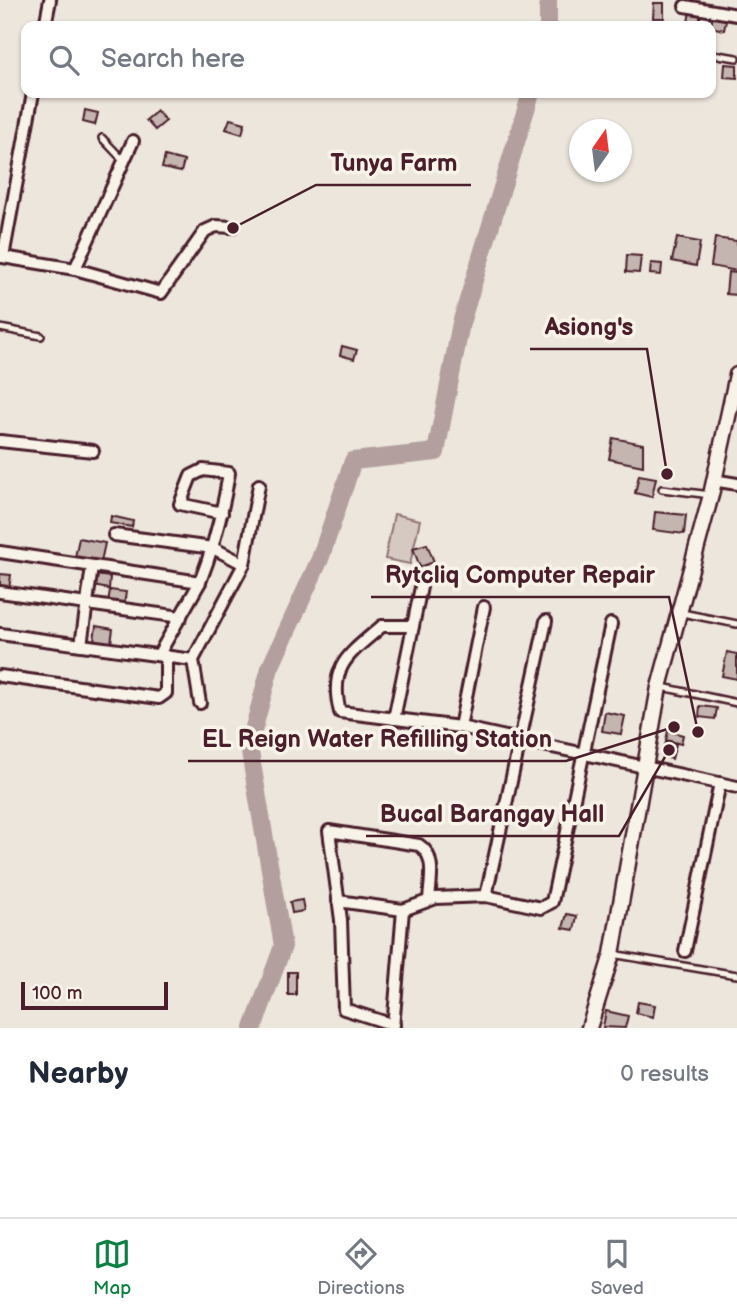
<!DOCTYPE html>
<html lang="en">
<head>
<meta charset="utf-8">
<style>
  :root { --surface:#fff; --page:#f6f6f7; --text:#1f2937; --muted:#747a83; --line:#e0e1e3; --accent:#0b8043 }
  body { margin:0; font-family:"Balsamiq Sans",sans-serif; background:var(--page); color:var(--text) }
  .compass { position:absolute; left:569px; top:119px; width:63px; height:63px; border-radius:50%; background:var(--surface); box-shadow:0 2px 5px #0004; rotate:14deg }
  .scale { position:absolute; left:21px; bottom:18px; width:147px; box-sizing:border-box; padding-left:7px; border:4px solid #4a1f2b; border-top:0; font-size:19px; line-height:24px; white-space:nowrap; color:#4a1f2b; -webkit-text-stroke:5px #f7f3e8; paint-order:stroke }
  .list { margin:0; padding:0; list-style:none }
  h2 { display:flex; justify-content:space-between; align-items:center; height:91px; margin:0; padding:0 28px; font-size:30px }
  h2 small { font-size:23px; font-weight:400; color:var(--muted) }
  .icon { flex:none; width:38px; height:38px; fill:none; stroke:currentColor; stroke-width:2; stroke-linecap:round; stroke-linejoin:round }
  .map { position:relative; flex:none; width:737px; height:1028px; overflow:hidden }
  .search { position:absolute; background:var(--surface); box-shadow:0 2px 5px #0004; left:21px; right:21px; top:21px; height:77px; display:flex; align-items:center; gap:18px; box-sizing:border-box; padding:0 24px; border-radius:14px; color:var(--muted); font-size:26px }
  .sheet { height:189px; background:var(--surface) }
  nav { display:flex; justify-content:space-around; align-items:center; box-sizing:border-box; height:98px; border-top:2px solid var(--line); background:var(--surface); font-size:19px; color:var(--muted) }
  nav a { display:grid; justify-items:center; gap:4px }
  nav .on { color:var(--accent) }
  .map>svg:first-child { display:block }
</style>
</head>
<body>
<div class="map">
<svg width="737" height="1028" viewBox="0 0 737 1028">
  <rect width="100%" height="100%" fill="#ece6dd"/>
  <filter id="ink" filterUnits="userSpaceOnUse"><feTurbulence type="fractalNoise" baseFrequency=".0143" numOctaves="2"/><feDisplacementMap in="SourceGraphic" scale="14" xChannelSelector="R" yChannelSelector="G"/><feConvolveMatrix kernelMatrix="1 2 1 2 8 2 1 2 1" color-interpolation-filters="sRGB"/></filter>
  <g filter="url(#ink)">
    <path fill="#d5c9c2" stroke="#907476" stroke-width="2" d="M394,514l26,6 -10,44 -25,-5z"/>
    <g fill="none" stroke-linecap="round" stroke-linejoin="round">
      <g stroke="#b39f9d" stroke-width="18">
        <path d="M548,26v-26"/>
        <path d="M253,1028l30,-82 -34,-200 21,-78 50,-109 33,-98 83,-9 25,-129 70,-230"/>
      </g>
    </g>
    <g fill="#c4b5b0" stroke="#4a1f2b" stroke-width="2">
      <path d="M654,3h10v15h-11z"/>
      <path d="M690,10l11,2 -2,14 -11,-3z"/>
      <path d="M713,13l14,3 -3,14 -13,-3z"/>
      <path d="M725,64l12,1v13l-13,-1z"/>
      <path d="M85,110l13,3 -3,12 -12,-3z"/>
      <path d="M157,111l9,10 -11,9 -9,-10z"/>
      <path d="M230,119l15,4 -3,11 -16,-5z"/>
      <path d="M165,156l19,5 -3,11 -19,-4z"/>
      <path d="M677,238l23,4 -4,24 -24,-5z"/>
      <path d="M715,238l22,3v30l-26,-5z"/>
      <path d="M627,255l14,1 -2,17 -13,-1z"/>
      <path d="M651,263l11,1 -1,11 -11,-1z"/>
      <path d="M728,272l9,1v22l-11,-1z"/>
      <path d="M342,346l15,4 -3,9 -14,-4z"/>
      <path d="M613,438l30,6v22l-34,-7z"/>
      <path d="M639,475l17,3 -4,19 -17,-4z"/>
      <path d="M655,512l31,3 -2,19 -31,-4z"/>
      <path d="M111,516l22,5 -1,6 -22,-4z"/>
      <path d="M79,538l26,5 -4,19 -26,-5z"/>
      <path d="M427,544l7,18 -14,5 -7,-19z"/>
      <path d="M0,574l11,1 -2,14 -9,-1z"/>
      <path d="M95,575l15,2 -1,12 -16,-3z"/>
      <path d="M110,590l16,2 -2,13 -16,-2z"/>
      <path d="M96,626l17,3 -2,14 -17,-3z"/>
      <path d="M727,652l10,2v25l-15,-3z"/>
      <path d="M700,706l17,2 -2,11 -16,-2z"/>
      <path d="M605,712l20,4 -4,18 -19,-3z"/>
      <path d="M668,731l15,4 -2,9 -15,-4z"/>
      <path d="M666,742l10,2 -4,15 -10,-3z"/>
      <path d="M302,900l2,11 -12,2 -2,-11z"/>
      <path d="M567,914l10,2 -3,14 -11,-2z"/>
      <rect x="288" y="972" width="8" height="23"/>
      <path d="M638,1002l17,3 -2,12 -17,-4z"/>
      <path d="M606,1011l22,5 -3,12 -22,-1z"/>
    </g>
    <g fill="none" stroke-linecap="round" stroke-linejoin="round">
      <defs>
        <g id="service">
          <path d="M711,54l26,4"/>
          <path d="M102,138l22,23"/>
          <path d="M0,328l41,8"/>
          <path d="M662,489l49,6"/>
          <path d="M682,613l55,11"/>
          <path d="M662,687l75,16"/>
          <path d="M612,954l125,21"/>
        </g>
        <g id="minor">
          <path d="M685,6l52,9"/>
          <path d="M45,26l5,-26"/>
          <path d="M0,257h3l30,-164"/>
          <path d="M3,257l72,12 86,24 44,-62 11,-5 16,1"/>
          <path d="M75,269l58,-128"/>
          <path d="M0,441l93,10"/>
          <path d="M713,480l24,4"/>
          <path d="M114,535l99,13 31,16"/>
          <path d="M0,552l200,30 -41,72"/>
          <path d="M200,582c14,-36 23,-71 29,-109l-26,-3 -12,6 -11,28 42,9"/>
          <path d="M0,592l181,25"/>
          <path d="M413,626h-31c-32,28 -54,39 -42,86l120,15 277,60"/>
          <path d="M0,634l193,26"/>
          <path d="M81,645l11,-78"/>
          <path d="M0,676l159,22 7,-5v-37"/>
          <path d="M200,703l-7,-43 51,-96 15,-79"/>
          <path d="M394,719l27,-132"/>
          <path d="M460,727l24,-120"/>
          <path d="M486,896l60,-275"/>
          <path d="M338,901l65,9 33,-12 50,-2 55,12 11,-6 59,-278"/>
          <path d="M685,951l35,-168"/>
          <path d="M394,1025l-50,-16 -3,-89 -12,-89 90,14c18,11 11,37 10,55"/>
          <path d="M393,1028l10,-118"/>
        </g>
        <path id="tertiary" d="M589,1028l23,-74 47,-267 52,-192 26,-120"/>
      </defs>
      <use href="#service" stroke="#4a1f2b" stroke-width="10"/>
      <use href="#minor" stroke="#4a1f2b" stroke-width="16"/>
      <use href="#tertiary" stroke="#4a1f2b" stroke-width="19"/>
      <use href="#service" stroke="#f7f3e8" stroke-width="5"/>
      <use href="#minor" stroke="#f7f3e8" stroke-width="10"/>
      <use href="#tertiary" stroke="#f7f3e8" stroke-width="14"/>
    </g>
  </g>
  <path fill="none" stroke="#4a1f2b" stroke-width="2.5" d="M233 228L316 185H471M667 474L647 349H530M698 732L669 597H371M674 727L566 761H188M669 750L619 836H366"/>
  <g fill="#4a1f2b" stroke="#f7f3e8" stroke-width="2.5">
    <circle cx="233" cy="228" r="7"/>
    <circle cx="667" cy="474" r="7"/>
    <circle cx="698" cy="732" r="7"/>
    <circle cx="674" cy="727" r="7"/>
    <circle cx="669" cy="750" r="7"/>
  </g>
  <g font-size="24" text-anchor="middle" font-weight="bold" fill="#4a1f2b" stroke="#f7f3e8" stroke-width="7" stroke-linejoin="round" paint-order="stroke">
    <text x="394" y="171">Tunya Farm</text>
    <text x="589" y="335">Asiong's</text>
    <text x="520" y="583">Rytcliq Computer Repair</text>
    <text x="377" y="747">EL Reign Water Refilling Station</text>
    <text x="492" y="822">Bucal Barangay Hall</text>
  </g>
</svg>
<svg class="compass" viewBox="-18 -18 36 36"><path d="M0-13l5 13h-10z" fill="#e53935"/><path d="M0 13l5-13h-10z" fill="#747a83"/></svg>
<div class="scale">100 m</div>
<div class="search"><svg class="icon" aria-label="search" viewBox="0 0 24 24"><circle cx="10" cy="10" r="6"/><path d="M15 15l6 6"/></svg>Search here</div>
</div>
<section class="sheet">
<h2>Nearby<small>0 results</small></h2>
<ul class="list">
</ul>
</section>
<nav>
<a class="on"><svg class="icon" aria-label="map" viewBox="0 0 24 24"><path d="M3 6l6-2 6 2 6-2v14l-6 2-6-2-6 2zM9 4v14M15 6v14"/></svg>Map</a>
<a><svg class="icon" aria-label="directions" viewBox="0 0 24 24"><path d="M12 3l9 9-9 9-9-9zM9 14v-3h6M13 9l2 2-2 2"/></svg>Directions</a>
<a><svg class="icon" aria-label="saved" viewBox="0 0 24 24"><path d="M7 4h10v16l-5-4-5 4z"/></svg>Saved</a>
</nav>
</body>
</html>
